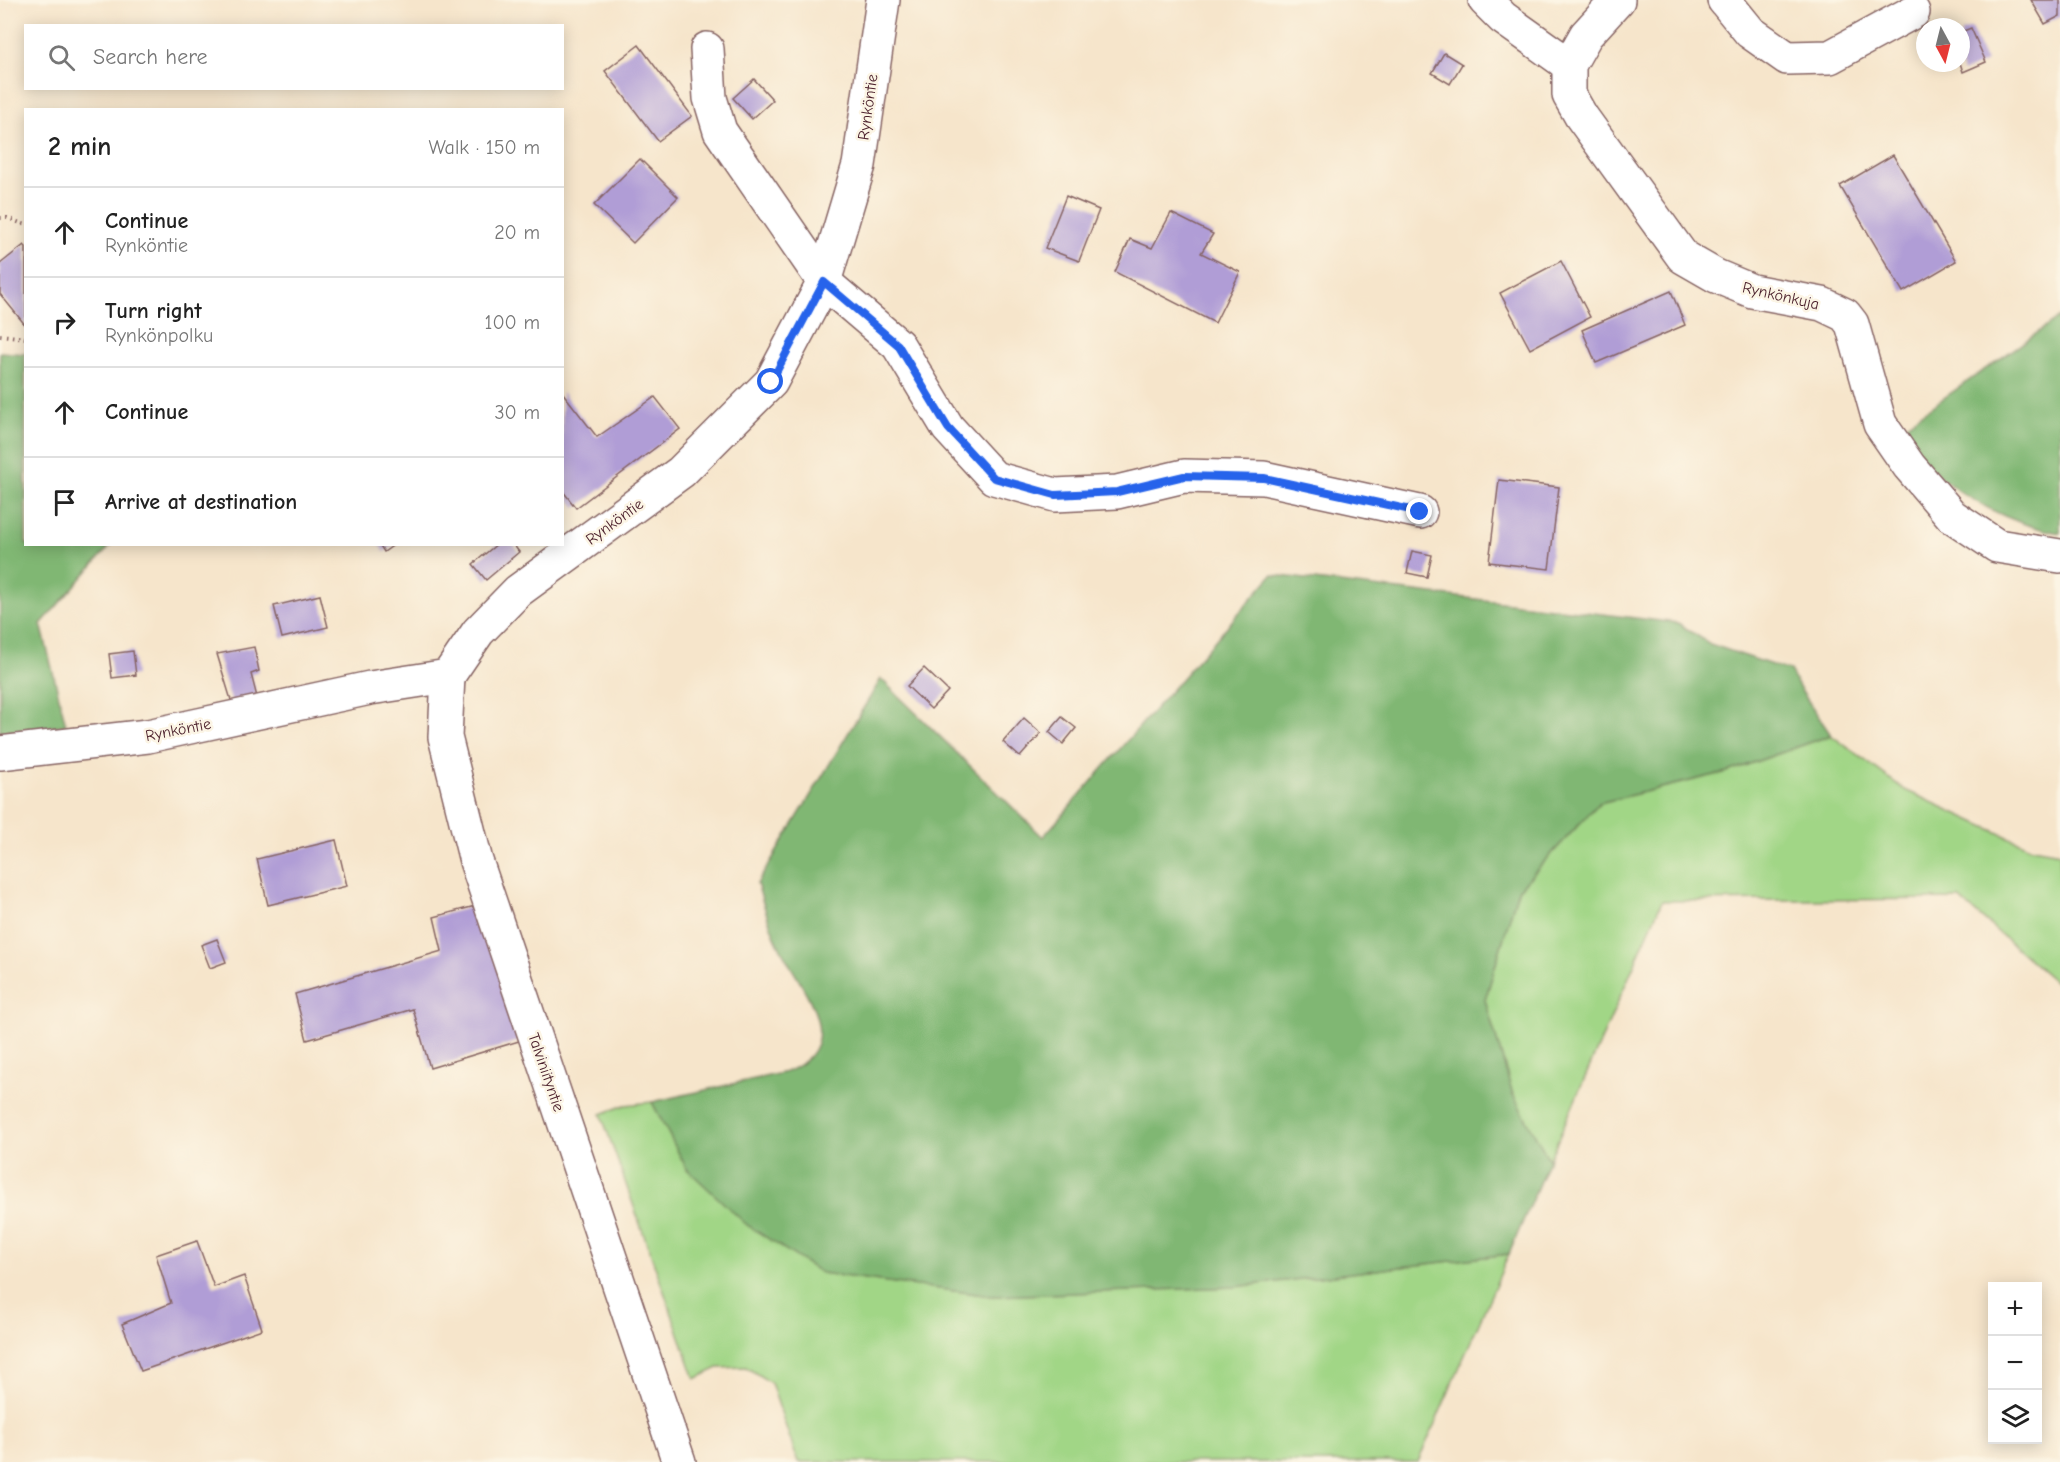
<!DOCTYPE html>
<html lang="en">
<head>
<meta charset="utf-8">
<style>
  :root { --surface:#fff; --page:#f2f2f2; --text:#222; --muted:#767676; --line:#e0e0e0 }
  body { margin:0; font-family:"Comic Neue",sans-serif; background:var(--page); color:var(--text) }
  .controls { position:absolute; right:18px; bottom:18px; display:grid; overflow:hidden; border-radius:0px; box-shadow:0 3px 15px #0003 }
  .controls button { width:54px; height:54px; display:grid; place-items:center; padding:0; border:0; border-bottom:2px solid var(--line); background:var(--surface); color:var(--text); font:30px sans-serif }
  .compass { position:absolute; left:1916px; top:18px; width:54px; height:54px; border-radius:50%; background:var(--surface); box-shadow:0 3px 15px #0003; rotate:173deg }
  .stop { position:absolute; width:18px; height:18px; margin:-14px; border:4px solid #2563eb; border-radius:50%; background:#fff }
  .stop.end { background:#2563eb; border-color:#fff; box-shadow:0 2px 6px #0008 }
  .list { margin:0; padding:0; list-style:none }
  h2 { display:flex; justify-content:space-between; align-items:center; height:78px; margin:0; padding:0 24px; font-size:26px }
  h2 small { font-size:20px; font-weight:400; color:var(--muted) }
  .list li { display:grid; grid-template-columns:39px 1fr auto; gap:18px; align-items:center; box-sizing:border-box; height:90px; padding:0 24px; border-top:2px solid var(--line) }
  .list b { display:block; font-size:22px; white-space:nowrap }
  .list p { margin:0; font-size:20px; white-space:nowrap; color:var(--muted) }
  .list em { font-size:20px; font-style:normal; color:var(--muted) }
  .icon { flex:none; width:33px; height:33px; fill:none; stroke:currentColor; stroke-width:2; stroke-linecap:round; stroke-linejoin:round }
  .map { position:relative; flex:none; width:2060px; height:1462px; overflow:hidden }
  .search { position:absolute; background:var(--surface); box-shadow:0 3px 15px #0003; left:24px; top:24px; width:540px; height:66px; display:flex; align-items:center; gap:15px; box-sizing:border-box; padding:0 21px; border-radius:0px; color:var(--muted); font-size:22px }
  .panel { position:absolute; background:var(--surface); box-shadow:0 3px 15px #0003; left:24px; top:108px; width:540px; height:438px; border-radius:0px }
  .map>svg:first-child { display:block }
</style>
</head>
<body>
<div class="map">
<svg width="2060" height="1462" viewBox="0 0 2060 1462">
  <rect width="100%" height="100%" fill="#fcf5e5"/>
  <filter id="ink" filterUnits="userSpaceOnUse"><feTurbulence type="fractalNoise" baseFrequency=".0167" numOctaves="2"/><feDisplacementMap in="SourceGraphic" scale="12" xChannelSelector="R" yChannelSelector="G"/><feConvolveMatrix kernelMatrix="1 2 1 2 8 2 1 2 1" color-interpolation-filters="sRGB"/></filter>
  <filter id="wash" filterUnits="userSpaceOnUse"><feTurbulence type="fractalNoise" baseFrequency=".008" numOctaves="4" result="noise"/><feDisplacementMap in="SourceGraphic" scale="24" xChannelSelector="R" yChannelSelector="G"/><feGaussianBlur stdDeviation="1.35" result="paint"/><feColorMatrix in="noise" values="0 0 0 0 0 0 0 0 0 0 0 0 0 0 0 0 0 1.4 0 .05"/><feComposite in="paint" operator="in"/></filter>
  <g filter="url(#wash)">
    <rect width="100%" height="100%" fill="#f6e5cb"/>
    <g fill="#a1d686" stroke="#767a58" stroke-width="1.5">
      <path d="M1831,735l74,55 127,58 28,5v133l-100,-87 -298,2 -113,259 -36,-65 -28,-95 33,-110 81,-87 128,-31z"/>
      <path d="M652,1102l35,67 134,104 171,23 242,-9 275,-33 -91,208h-620l-27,-79 -25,-16 -28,1 -23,11 -94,-265 24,-9z"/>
    </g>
    <g fill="#80b773" stroke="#656b4f" stroke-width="1.5">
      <path d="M2060,317v216c-42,-7 -81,-27 -115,-52 -18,-14 -34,-33 -50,-49z"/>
      <path d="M0,352l25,2 1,190 85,1 -70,79 25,101 -66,7z"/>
      <path d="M1272,575l406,48 32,21 80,27 10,18 31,46 -104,37 -128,31 -81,87 -33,110 28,95 36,65 -40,94 -275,33 -242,9 -171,-23 -74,-48 -60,-56 -35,-67 134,-30c68,-29 12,-86 -7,-127 -10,-19 -15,-41 -22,-61l124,-205 162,158z"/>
    </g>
    <g id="blocks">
      <g fill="#b09dd6">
        <path d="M2031,0h29v16l-15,8z"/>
        <path d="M1971,28l15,34 -23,10 -3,-9 1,-31z"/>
        <path d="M639,45l53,71 -34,25 -53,-70z"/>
        <path d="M1444,53l18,11 -12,20 -18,-11z"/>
        <path d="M754,79l19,21 -21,19 -19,-21z"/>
        <path d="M1893,155l63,106 -53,31 -63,-106z"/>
        <path d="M640,159l38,38 -45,46 -39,-38z"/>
        <path d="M1066,196l33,14 -20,51 -34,-13z"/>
        <path d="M1171,213l42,21 -12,19 39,19 -25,51 -100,-51 15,-33 22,9z"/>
        <path d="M24,245l2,2v79l-26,-32v-30z"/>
        <path d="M1561,261l29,56 -60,32 -30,-56z"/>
        <path d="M1671,291l14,34 -89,38 -14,-33z"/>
        <path d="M562,392l35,45 58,-40 25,32 -104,79 -14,-18z"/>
        <path d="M1499,480l60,7 -10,82 -60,-7z"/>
        <path d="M379,544h16l-11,8z"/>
        <path d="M497,544h16l6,8 -33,28 -13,-16z"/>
        <path d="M1412,551l20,4 -5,22 -20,-4z"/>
        <path d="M320,595l8,32 -46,11 -8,-32z"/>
        <path d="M254,647l5,24 -8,3 8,31 -25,5 -17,-56z"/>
        <path d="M133,651l3,24 -24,3 -3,-24z"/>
        <path d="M924,668l24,23 -17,18 -24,-23z"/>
        <path d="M1062,717l14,11 -13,16 -14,-12z"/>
        <path d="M1024,718l17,15 -21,24 -17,-15z"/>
        <path d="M336,840l11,46 -79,19 -11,-46z"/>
        <path d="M479,905l40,136 -89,27 -17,-59 -106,31 -12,-46 147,-43 -8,-34z"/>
        <path d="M217,939l9,23 -16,6 -9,-23z"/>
        <path d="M197,1241l17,46 30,-11 18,53 -121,42 -19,-47 49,-21 -15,-48z"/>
      </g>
    </g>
  </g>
  <g filter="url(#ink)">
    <use href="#blocks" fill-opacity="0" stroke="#866463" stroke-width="1.5"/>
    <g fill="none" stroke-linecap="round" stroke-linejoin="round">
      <defs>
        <g id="minor">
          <path d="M1485,0l18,18 66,47"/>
          <path d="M1618,0l-32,35 -17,30v30l12,21 102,141 33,19 36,15 70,13 23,11 7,9 28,100 29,42 43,50 45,30 63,10"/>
          <path d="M1724,0l26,32 37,26 43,-1 83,-45"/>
          <path d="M707,49l3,49 10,33 104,151 74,63 50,83 46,50 61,17 62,-3 67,-16 80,2 156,34"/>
          <path d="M448,676l-3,61 31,124 203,601"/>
          <path d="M0,753l148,-17 222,-48 78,-12 30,-44 40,-41 163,-119 90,-90 53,-100 35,-117 24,-165"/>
        </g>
      </defs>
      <use href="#minor" stroke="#866463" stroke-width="36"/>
      <g stroke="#866463" stroke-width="4" stroke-dasharray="1.5 4.5" stroke-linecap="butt">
        <path d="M0,218h7l19,7"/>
        <path d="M0,335l26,3"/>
      </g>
      <use href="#minor" stroke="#fff" stroke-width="33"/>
    </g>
  </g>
  <g fill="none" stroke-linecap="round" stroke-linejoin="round" filter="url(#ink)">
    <path stroke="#2563eb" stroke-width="8" d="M771,382l53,-100 74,63 50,83 46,50 61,17 62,-3 67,-16 80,2 156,34"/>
  </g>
  <g text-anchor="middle" stroke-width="5" stroke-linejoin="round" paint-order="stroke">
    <g font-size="16" fill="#4a1f2b" stroke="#fcf5e5">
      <text transform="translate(867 107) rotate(-82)" y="6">Rynköntie</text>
      <text transform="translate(1781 295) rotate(13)" y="6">Rynkönkuja</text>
      <text transform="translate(614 521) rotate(-36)" y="6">Rynköntie</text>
      <text transform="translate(178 729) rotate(-11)" y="6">Rynköntie</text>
      <text transform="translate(547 1072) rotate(71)" y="6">Talviniityntie</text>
    </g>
  </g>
</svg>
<div class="controls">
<button>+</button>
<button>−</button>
<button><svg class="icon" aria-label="layers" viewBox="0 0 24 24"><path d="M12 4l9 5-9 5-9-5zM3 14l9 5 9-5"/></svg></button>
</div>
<svg class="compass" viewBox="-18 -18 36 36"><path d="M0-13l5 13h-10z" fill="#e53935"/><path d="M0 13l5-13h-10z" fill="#767676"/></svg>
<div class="stop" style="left:771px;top:382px"></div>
<div class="stop end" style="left:1420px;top:512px"></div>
<div class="search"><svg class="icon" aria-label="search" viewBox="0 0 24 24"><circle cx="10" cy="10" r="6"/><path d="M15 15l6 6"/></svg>Search here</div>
<section class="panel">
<h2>2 min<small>Walk · 150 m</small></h2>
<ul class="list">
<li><svg class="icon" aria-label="ahead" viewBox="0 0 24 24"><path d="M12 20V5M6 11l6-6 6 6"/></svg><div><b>Continue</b><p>Rynköntie</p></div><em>20 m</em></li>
<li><svg class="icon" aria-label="right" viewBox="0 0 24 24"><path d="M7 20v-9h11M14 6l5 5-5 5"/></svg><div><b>Turn right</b><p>Rynkönpolku</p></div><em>100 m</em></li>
<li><svg class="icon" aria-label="ahead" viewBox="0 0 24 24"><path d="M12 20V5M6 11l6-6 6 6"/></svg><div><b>Continue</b></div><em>30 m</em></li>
<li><svg class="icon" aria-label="arrive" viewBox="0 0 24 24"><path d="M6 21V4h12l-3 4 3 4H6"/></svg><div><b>Arrive at destination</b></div></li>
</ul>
</section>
</div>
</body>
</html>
